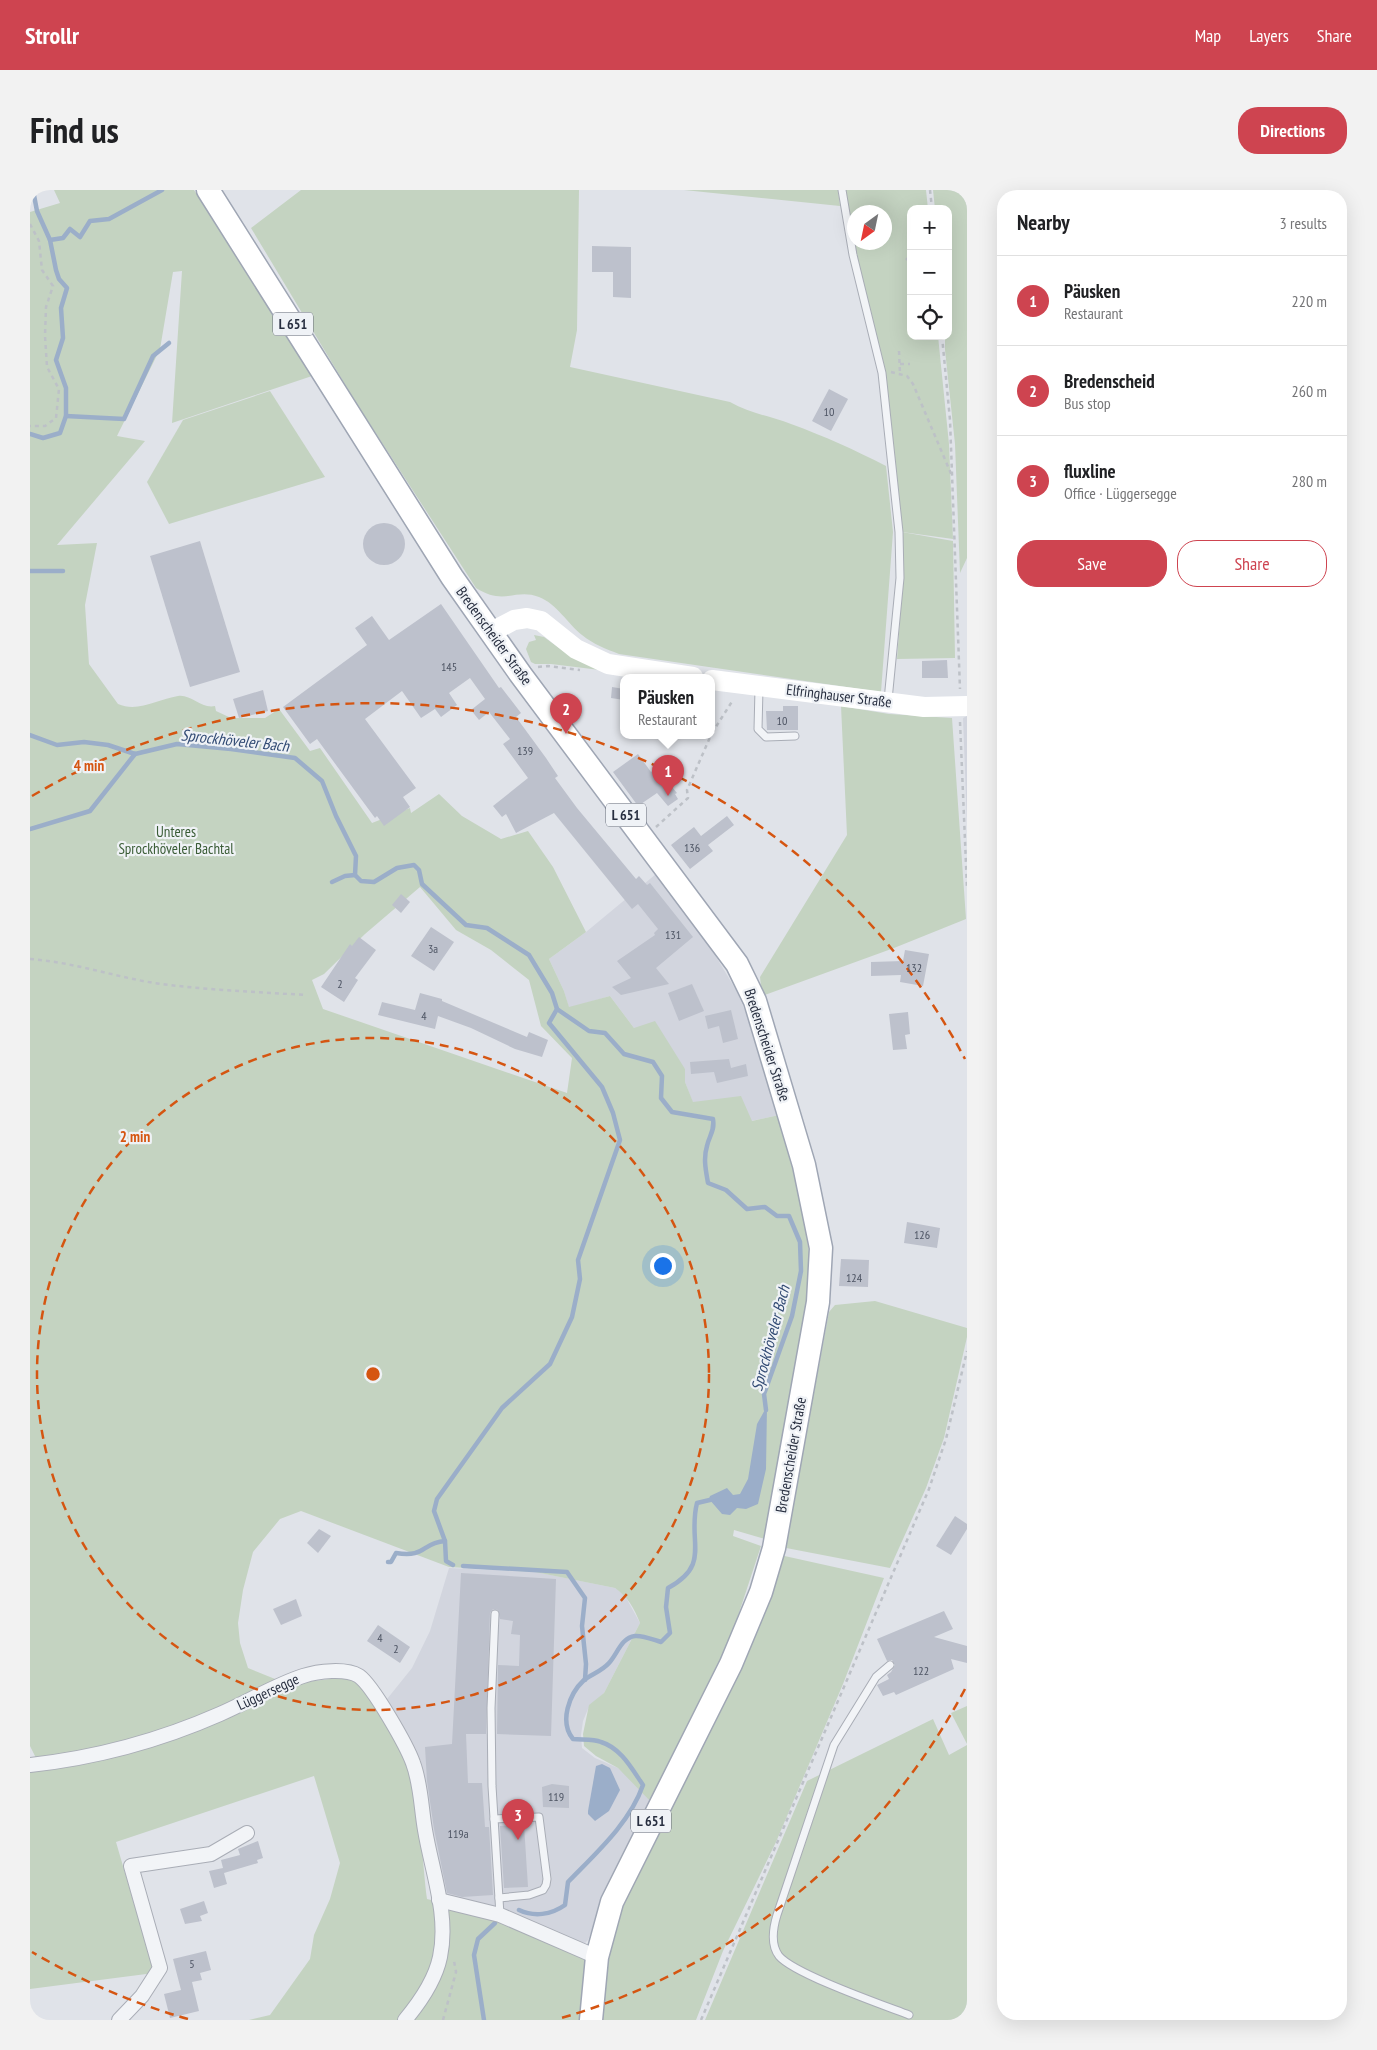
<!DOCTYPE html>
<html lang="en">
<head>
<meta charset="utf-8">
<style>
  :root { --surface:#fff; --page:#f2f2f2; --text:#202124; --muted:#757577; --line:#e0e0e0; --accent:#ce4450 }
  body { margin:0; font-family:"PT Sans Narrow",sans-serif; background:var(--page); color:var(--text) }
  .controls { position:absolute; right:15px; top:15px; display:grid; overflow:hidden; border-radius:10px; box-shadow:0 5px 20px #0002 }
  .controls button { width:45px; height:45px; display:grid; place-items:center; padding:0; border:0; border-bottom:1px solid var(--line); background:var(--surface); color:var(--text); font:25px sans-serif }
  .compass { position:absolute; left:817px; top:15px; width:45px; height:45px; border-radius:50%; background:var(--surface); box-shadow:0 5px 20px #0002; rotate:213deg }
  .you { position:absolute; left:632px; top:1075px; width:18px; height:18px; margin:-12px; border:4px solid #fff; border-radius:50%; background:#1a73e8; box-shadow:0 0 0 8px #1a73e833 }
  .badge { display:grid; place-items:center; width:32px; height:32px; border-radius:50%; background:var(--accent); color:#fff; font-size:16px; font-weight:700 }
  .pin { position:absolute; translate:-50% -41px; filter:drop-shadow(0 1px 2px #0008) }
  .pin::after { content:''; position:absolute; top:26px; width:18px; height:15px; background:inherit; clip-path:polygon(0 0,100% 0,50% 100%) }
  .popup { position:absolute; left:590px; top:484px; width:95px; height:65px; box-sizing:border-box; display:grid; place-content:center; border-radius:10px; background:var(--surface); filter:drop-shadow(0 1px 4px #0005); font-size:16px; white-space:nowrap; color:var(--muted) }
  .popup b { font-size:19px; color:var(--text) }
  .popup::after { content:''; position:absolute; left:50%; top:100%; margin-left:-10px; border:10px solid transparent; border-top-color:var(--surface) }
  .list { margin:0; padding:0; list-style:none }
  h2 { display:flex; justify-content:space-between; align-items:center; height:65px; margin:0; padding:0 20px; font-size:21px }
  h2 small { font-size:16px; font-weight:400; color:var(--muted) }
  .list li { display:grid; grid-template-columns:32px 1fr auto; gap:15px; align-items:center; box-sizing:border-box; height:90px; padding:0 20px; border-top:1px solid var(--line) }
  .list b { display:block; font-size:19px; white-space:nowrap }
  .list p { margin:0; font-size:16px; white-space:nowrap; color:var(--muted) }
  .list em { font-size:16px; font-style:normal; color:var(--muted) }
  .actions { display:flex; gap:10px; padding:15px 20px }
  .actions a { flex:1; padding:11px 0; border:1px solid var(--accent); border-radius:20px; text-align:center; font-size:18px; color:var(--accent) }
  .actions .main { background:var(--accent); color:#fff }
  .icon { flex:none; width:28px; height:28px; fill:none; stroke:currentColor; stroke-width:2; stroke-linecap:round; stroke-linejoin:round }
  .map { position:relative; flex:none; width:937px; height:1830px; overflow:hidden; border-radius:20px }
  header { display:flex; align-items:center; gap:30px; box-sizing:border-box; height:70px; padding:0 25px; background:var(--accent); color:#fff }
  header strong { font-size:24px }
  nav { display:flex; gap:28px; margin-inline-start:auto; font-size:18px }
  .intro { display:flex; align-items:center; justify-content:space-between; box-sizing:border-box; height:120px; padding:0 30px }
  h1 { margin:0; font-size:35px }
  .button { padding:12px 22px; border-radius:20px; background:var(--accent); color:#fff; font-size:18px; font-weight:700 }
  main { display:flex; gap:30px; padding:0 30px }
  aside { flex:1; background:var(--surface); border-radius:20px; box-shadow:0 5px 20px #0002 }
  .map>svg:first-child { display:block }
</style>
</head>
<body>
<header>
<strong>Strollr</strong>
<nav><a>Map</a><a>Layers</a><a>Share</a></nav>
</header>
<div class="intro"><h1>Find us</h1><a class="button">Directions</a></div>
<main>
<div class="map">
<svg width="937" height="1830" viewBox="0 0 937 1830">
  <rect width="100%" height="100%" fill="#e0e3e9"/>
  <g fill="#d2d5de">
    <path d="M937,526v108l-4,-106z"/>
    <path d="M626,684l56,76 24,40 18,41 25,84 -28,6 -37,-21 -21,3 -8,-21v-13l-51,-41 -24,-32 -41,12 -5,-17 -15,-32 37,-27z"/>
    <path d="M419,1378l87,4 79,16 9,6 16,29 -36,70 -16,16 -5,12 -2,14 1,13 13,10 23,10 15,13 19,22 -49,99 -15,38 -3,3 -149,-46 -53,-193 29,-36 18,-37z"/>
  </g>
  <g fill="#c4d3c1" fill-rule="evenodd">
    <path d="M24,0h140l121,185 -143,48 10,-152 -9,1 -13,77 -43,87 28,5 -88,104 40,-2 -12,62 4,59 29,40c20,9 40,-5 60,-8 13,-2 23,13 37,10l1,5 15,7h34l14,-9 31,42 10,-3 52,75 38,-15 1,5 28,-19 23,22 39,23 27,-8 25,36 33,65 -37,27 15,32 5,16 41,-11 24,32 21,-7 30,48v13l8,20 48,-6 11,25 27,-6 22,83 11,76 -47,265 -31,-9 -1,6 28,10 -28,85 -46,106 -35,66 -34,-35 -22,-12 -12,-10 -1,-12 6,-29 15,-12 36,-70c-6,-15 -12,-26 -25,-35l-80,-16 -86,-5 -148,-56 -21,8 -27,33 -10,38 -5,33 2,20 8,25 32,13 -64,32 -99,31 -80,16 -7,-14v-1534l30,-9zM390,697l36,43 35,20 38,30 12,46 31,32 -5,35 -244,-84 -11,-29 12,-6 41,-40z"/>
    <path d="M271,0h278l-2,140 -7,37 160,35c19,11 40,14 61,22 33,12 64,26 95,42l7,66 -12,160 -262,-38c-13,-5 -26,-10 -37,-19 -15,-12 -25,-31 -43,-38 -24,-9 -35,9 -63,-9l-121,-187 -104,-173z"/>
    <path d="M654,0h154l2,16z"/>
    <path d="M815,0h81l2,19h-17v127h27l11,108 4,95 -51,-7 -16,-150 -30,-125zM824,22h30v30h-30z"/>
    <path d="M903,0h34v368l-7,15 -5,-129 -10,-94v-14h3v-127h-13z"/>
    <path d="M240,201l55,86 -156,47 -22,-42 36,-62z"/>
    <path d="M872,342l51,9 2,117 -58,1 6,-79z"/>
    <path d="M504,445l10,2 26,19 30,14 -49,-6h-16l-4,-2 -5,-13 3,-7 7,-2z"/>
    <path d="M811,516l48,8 63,4 14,201 -72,29 -132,48 -2,-19 87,-142z"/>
    <path d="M845,1111l92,27v9l-23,101 -18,50 -36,80 -109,-21 26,-117 22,-118 6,-7z"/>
    <path d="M750,1365l104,23 -41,106 -67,158 -53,109 -27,69h-98l3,-58 16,-57z"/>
    <path d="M307,1488l17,1c17,20 35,42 47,66 20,40 20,109 26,154l53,13 110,49 -6,59h-335l21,-5 40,-56 4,-24 16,-36 10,-36 -26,-87 -198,66 38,131 -124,16v-221l30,-2 239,-83z"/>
    <path d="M937,1516v38l-16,-31z"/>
    <path d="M903,1529l16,36 18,-10v275h-262l102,-239z"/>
  </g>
  <g fill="#9baec9">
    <path d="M737,1216l-1,63 -8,35 -12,5 -9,-1 -7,7 -8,-1 -13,-15 1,-3 17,-8 6,7 7,-1 8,-15 9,-55z"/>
    <path d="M572,1574l8,4 10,22 -11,21 -14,10 -7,-7v-3l8,-45z"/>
  </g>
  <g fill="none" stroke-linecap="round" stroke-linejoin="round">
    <g stroke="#9baec9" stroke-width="4.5">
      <path d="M20,50l13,-2 7,-9 10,8 10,-16 19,-2 53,-29"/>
      <path d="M36,226l58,3 29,-63 16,-13"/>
      <path d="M0,244l13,4 17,-5 6,-17v-28l-10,-28 7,-22 -2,-30 6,-20 -8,-9 -3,-9 -6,-30 -13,-29 -4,-21"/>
      <path d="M0,381h33"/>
      <path d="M0,545l27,10 27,-3 24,3 27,9 42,-10 54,5 64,9 27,23 14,35 20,40 -1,19 6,6 13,1 23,-14 17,-3 5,5 3,14 44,41 21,3 42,27 23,38 5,16 32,22 16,2 19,21 29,8 9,14 -1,22 11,14 41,7c2,12 -4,17 -6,27 -4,13 -1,25 1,37l18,7 21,19 18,-2 12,9h12l11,26 1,29 -9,45 -28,78 2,16"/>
      <path d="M0,639l60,-18 45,-57"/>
      <path d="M302,692l13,-6 10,-1"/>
      <path d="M358,1372h3l5,-9c30,5 25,-10 49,-12"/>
      <path d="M423,1375l-7,-4 -1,-20 -11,-30 3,-12 65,-91 48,-44 22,-47 8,-38 -2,-19 42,-120 -7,-27 -11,-26 -53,-64 8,-14"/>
      <path d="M433,1376l104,6 18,26 -3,28 4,38 -1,16"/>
      <path d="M489,1720c15,7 32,5 46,-5l3,-23c27,-28 62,-59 75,-97 -11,-16 -22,-37 -42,-43 -8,-3 -19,-2 -28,-3 -14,-17 -4,-45 11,-59 8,-6 18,-9 25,-17 9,-10 12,-25 26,-27 7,-1 19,4 26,6l9,-9 -4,-26 2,-19c44,-24 19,-46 29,-85l17,-4"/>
      <path d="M454,1830l-10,-65 4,-16 17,-16"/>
    </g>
  </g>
  <g fill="#bdc1cc">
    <path d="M562,56l39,1v51l-18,-1v-25h-21z"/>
    <path d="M799,199l19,10 -17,32 -19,-10z"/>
    <circle cx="354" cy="354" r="21"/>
    <path d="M170,351l40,131 -50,15 -40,-131z"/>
    <path d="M411,414l58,84 2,-1 20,26 -5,4 30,41 12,18 -3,2 22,30 59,71 3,-3 8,9 3,-2 43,54 -37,31 13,16 -48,11 -9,-8 19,-9 -14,-17 38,-26 -1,-2 4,-4 -20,-25 -6,5 -78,-96 -38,20 -10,-19 -4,3 -9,-11 35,-28 -25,-34 7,-5 -21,-27 -10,8 -8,-10 14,-11 -15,-21 -21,15 8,12 -16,12 -6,-8 -14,9 -19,-27 -37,28 51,69 -13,9 7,10 -26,19 -7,-10 -2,2 -58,-79 -7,5 -27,-37 84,-62 -12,-17 17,-12 17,24z"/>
    <path d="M917,470l1,18h-26v-17z"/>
    <path d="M582,497l12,2v11l-13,-2z"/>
    <path d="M233,500l5,21 -29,7 -6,-19z"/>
    <path d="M753,516h15v24h-31l-1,-19h17z"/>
    <path d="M608,564l13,18 5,-4 21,25 -2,1 3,5 -10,7 -11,-13 -19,13 -25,-34z"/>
    <path d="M697,626l7,9 -26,20 5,6 -23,18 -19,-24 23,-18 7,9z"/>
    <path d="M371,704l9,8 -9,11 -9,-8z"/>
    <path d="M401,737l23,15 -20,29 -23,-15z"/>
    <path d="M329,747l17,13 -21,28 3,2 -14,22 -23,-15 29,-43 2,2z"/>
    <path d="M875,760l24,4 -6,32 -23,-4 1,-7 -30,1v-14l32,-1z"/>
    <path d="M662,794l12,27 -25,10 -11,-28z"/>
    <path d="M390,803l22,6v2l85,36 2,-5 19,8 -6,17 -27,-8 -44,-21 -33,-12 -3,13 -57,-14 4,-13 33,8z"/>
    <path d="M701,820l7,29 -15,4 -4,-17 -11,3 -3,-13z"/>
    <path d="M878,822l2,22 -5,1 2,14 -14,1 -4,-36z"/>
    <path d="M699,869l2,9 15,-4 2,12 -31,7 -3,-11 -23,2 -1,-12z"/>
    <path d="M877,1032l33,6 -3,20 -33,-5z"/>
    <path d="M811,1069l28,1 -1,27 -29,-1z"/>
    <path d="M925,1326l12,8v5l-16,26 -15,-9z"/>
    <path d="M289,1339l12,7 -13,17 -11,-10z"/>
    <path d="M431,1383l95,6 -5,157 -54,-2 1,-69 21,1 1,-31 -9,-1 2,-13 -13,-2 -2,-9 -5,-1 -3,4 -4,121h-20l2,49h14l3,44h4l4,68 -31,2 -15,-4 -13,-64 -7,-48 -2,-34 27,-3z"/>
    <path d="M266,1409l6,17 -21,9 -8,-16z"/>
    <path d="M914,1421l9,18 -19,8 33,9v17l-16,-4 3,10 -58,26 -2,-3 -11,4 -6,-11 12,-6 -2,-4 4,-3 4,-7 -3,-5 -5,1 -10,-22z"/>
    <path d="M348,1435l32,22 -10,16 -33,-22z"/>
    <path d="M522,1594l17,2v22l-26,-1 -1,-20z"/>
    <path d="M494,1635l4,62 -24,1 -4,-62z"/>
    <path d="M228,1651l5,17 -6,2 1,3 -34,10 3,11 -13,4 -5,-17 14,-3 -2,-8 19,-5 -2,-6z"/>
    <path d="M174,1711l4,12 -8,3 2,5 -17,3 -5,-15z"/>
    <path d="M176,1761l5,19 -11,3 2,7 -10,2 7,29 -29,7 -6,-24 17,-4 -8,-31z"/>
  </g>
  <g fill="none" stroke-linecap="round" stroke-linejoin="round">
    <defs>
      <g id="lane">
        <path d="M812,0l11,65 29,118 17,159 1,46 -12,122"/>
        <path d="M729,499l-1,40 8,8 29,-1"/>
        <path d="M465,1424l-4,94 1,78 8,129"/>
        <path d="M860,1475l-14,12 -42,68 -57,170c-4,13 -7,29 2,41 15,18 104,49 130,59"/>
        <path d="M464,1629l45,-2 8,62 -1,6 -3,5 -14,5 -30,3"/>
      </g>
      <g id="street">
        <path d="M0,1575c64,-7 131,-25 190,-51 28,-12 55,-29 83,-38 15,-5 43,-8 56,0 14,10 48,70 54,87 8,21 8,44 12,67 7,42 24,85 15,127 -5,24 -20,45 -35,63"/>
        <path d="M409,1710l61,15 97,42"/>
        <path d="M89,1830l23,-24 18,-28 -29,-102 80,-12 36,-21"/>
      </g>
      <path id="primary" d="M178,0l244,387 69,98 216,289 18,37 49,164 17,83 -3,54 -44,246 -13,44 -30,72 -119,238 -15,55 -6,63"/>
    </defs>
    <use href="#lane" stroke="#a9adb6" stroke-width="9"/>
    <use href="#street" stroke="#a9adb6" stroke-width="16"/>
    <use href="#primary" stroke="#9fa6b4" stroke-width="25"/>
    <g stroke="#bdc1c7" stroke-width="2.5" stroke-dasharray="4 4" stroke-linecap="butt">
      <path d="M900,0l2,19"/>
      <path d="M0,34l9,17 3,29 11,16 -7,21 -1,29 2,31 12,22 -3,29 -11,8h-15"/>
      <path d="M876,70l5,-5"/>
      <path d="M912,146l8,84 10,269"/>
      <path d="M869,161l1,23"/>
      <path d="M870,174h10"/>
      <path d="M861,182l16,4 6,8 39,92"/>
      <path d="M508,477l10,-1 32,4"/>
      <path d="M930,532l7,166"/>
      <path d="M682,543l21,-33"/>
      <path d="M626,637l32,-29 -1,-8 24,-55"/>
      <path d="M0,769c42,3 82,17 124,24 51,7 101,9 153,12"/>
      <path d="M413,1830l13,-48 -2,-11"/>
      <path d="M671,1830l228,-531 17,-50 21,-88"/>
    </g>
    <use href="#lane" stroke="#f2f4f7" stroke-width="7"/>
    <use href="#street" stroke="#f2f4f7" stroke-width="14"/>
    <g stroke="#fff" stroke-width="20">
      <path d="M461,442l23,-12 13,-2 14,3 35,28 32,15 85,13"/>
      <path d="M682,490l212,27 43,-1"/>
    </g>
    <use href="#primary" stroke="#fff" stroke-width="22"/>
  </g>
  <g fill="none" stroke="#d55511" stroke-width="2.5" stroke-dasharray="9 6">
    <circle cx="343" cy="1184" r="336"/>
    <path d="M935 1499A671 671 0 0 1 528 1829M158 1829A671 671 0 0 1 2 1762M2 606A671 671 0 0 1 935 869"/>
  </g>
  <g text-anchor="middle" stroke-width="4.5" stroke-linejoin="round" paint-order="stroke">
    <g font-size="12" fill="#4d5463">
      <text x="799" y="226">10</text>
      <text x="419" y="481">145</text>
      <text x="752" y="535">10</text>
      <text x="495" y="565">139</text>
      <text x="662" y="662">136</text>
      <text x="643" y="749">131</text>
      <text x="403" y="763">3a</text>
      <text x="884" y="782">132</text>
      <text x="310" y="798">2</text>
      <text x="394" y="830">4</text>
      <text x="892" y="1049">126</text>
      <text x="824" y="1092">124</text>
      <text x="350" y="1452">4</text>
      <text x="366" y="1463">2</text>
      <text x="891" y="1485">122</text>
      <text x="526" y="1611">119</text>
      <text x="428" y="1648">119a</text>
      <text x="162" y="1778">5</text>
    </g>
    <g fill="#eff2f6" stroke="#646a77" stroke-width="1">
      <rect x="243" y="122.5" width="40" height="23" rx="4"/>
      <rect x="576" y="613.5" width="40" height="23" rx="4"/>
      <rect x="601" y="1619.5" width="40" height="23" rx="4"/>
    </g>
    <g font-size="14" font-weight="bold" fill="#282f40">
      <text x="263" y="139">L 651</text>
      <text x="596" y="630">L 651</text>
      <text x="621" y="1636">L 651</text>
    </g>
    <g font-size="15" fill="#282f40" stroke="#eff2f6">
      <text transform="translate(464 446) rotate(54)" y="5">Bredenscheider Straße</text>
      <text transform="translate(809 506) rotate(7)" y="5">Elfringhauser Straße</text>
      <text transform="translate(737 855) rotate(72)" y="5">Bredenscheider Straße</text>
      <text transform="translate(761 1265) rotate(-80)" y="5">Bredenscheider Straße</text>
      <text transform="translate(238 1502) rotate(-25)" y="5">Lüggersegge</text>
    </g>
    <g font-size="15" fill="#3a5c36" stroke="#eff2f6">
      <text x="146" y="647">Unteres<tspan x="146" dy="17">Sprockhöveler Bachtal</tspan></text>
    </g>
    <g font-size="16" font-style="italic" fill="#324b74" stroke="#eff2f6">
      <text transform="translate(205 550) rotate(6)" y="6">Sprockhöveler Bach</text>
      <text transform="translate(740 1148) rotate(-75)" y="6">Sprockhöveler Bach</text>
    </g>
  </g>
  <circle cx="343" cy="1184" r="8" fill="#d55511" stroke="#eff2f6" stroke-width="2.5"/>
  <g font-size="15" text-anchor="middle" font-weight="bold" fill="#d55511" stroke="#eff2f6" stroke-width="4.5" stroke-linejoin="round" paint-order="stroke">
    <text x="59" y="581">4 min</text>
    <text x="105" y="952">2 min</text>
  </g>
</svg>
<div class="controls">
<button>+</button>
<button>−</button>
<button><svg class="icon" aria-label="locate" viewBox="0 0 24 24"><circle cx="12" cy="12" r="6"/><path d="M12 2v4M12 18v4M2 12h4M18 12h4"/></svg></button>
</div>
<svg class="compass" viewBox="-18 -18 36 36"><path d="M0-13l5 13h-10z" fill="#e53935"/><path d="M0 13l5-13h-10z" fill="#757577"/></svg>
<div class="you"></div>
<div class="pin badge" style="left:638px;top:606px">1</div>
<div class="popup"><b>Päusken</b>Restaurant</div>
<div class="pin badge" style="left:536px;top:544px">2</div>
<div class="pin badge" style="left:488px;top:1650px">3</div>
</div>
<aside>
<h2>Nearby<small>3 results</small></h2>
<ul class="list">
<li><span class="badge">1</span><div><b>Päusken</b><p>Restaurant</p></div><em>220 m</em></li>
<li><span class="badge">2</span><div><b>Bredenscheid</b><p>Bus stop</p></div><em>260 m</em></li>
<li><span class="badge">3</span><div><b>fluxline</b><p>Office · Lüggersegge</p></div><em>280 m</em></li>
</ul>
<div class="actions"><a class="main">Save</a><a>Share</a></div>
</aside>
</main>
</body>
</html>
